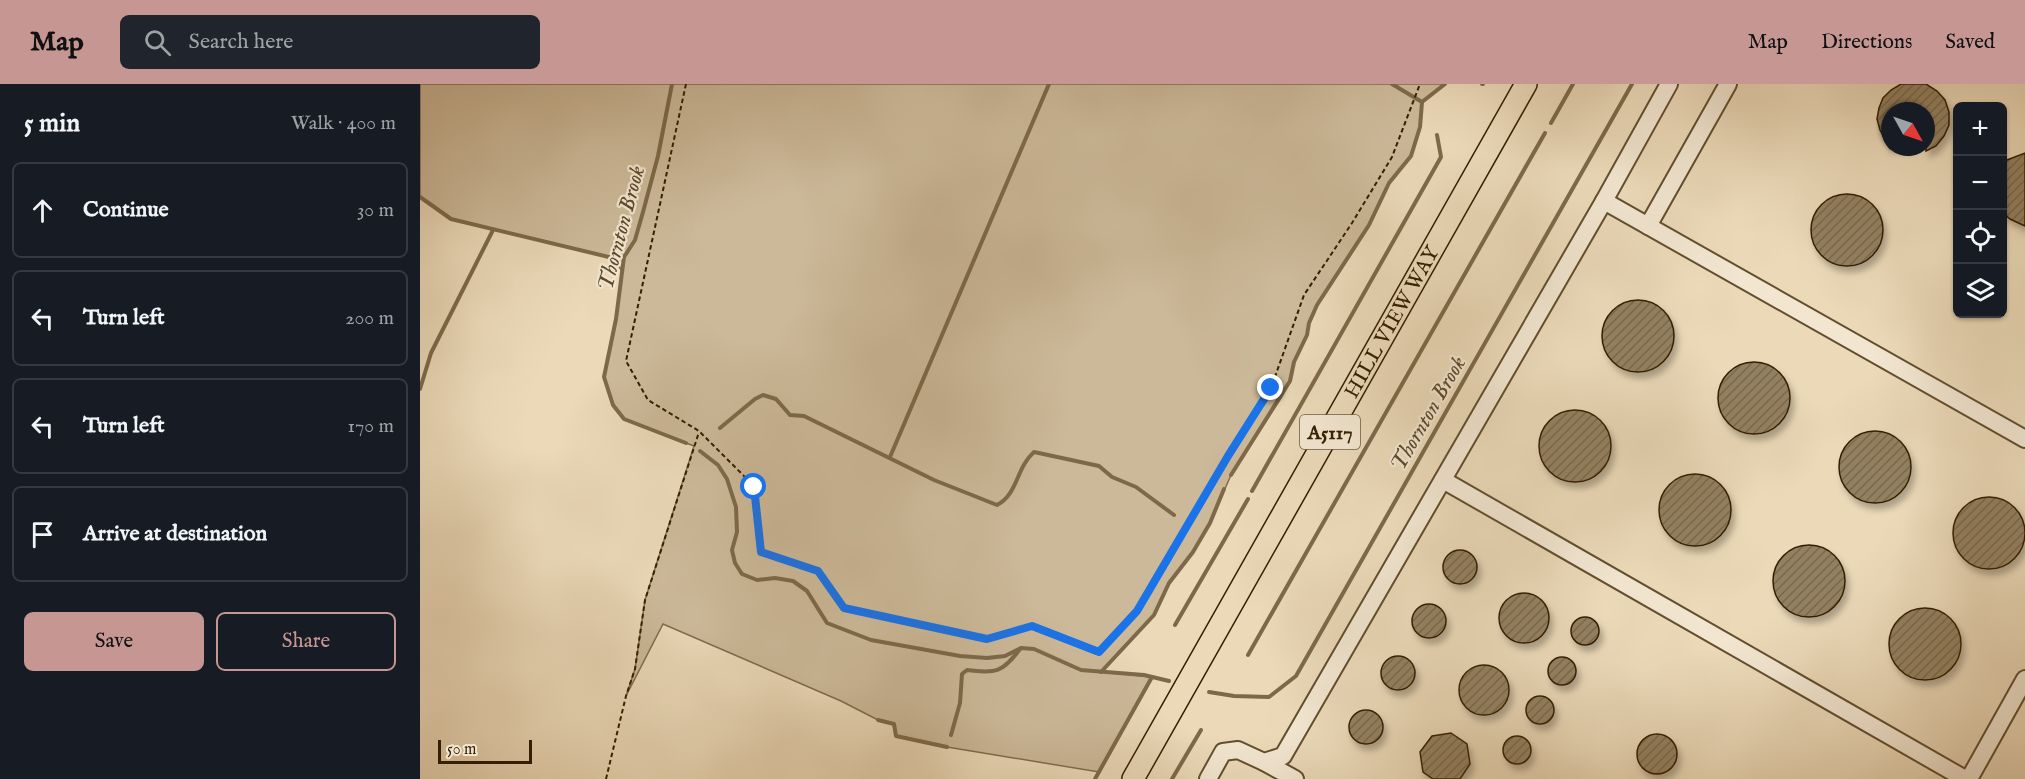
<!DOCTYPE html>
<html lang="en">
<head>
<meta charset="utf-8">
<style>
  :root { --surface:#171b24; --page:#20242c; --text:#f1f3f6; --muted:#9ea1a6; --line:#363941; --accent:#c59692 }
  body { margin:0; font-family:"IM FELL English",serif; background:var(--page); color:var(--text) }
  .controls { position:absolute; right:18px; top:18px; display:grid; overflow:hidden; border-radius:9px; box-shadow:0 2px 4px #0004 }
  .controls button { width:54px; height:54px; display:grid; place-items:center; padding:0; border:0; border-bottom:2px solid var(--line); background:var(--surface); color:var(--text); font:30px sans-serif }
  .compass { position:absolute; left:1461px; top:18px; width:54px; height:54px; border-radius:50%; background:var(--surface); box-shadow:0 2px 4px #0004; rotate:130deg }
  .scale { position:absolute; left:18px; bottom:15px; width:94px; box-sizing:border-box; padding-left:6px; border:3px solid #341f00; border-top:0; font-size:16px; line-height:21px; white-space:nowrap; color:#341f00; -webkit-text-stroke:4px #f2e6d1; paint-order:stroke }
  .stop { position:absolute; width:18px; height:18px; margin:-14px; border:4px solid #1a73e8; border-radius:50%; background:#fff }
  .stop.end { background:#1a73e8; border-color:#fff; box-shadow:0 2px 6px #0008 }
  .list { margin:0; padding:0; list-style:none }
  h2 { display:flex; justify-content:space-between; align-items:center; height:78px; margin:0; padding:0 24px; font-size:26px }
  h2 small { font-size:20px; font-weight:400; color:var(--muted) }
  .list li { display:grid; grid-template-columns:39px 1fr auto; gap:18px; align-items:center; box-sizing:border-box; height:96px; margin:0 12px 12px; padding:0 12px; border:2px solid var(--line); border-radius:9px }
  .list b { display:block; font-size:22px; white-space:nowrap }
  .list em { font-size:20px; font-style:normal; color:var(--muted) }
  .actions { display:flex; gap:12px; padding:18px 24px }
  .actions a { flex:1; padding:14px 0; border:2px solid var(--accent); border-radius:9px; text-align:center; font-size:21px; color:var(--accent) }
  .actions .main { background:var(--accent); color:#111 }
  .icon { flex:none; width:33px; height:33px; fill:none; stroke:currentColor; stroke-width:2; stroke-linecap:round; stroke-linejoin:round }
  .map { position:relative; flex:none; width:1605px; height:695px; overflow:hidden }
  header { display:flex; align-items:center; gap:36px; box-sizing:border-box; height:84px; padding:0 30px; background:var(--accent); color:#111 }
  header strong { font-size:28px }
  nav { display:flex; gap:33px; margin-inline-start:auto; font-size:21px }
  .search { width:420px; height:54px; background:var(--page); display:flex; align-items:center; gap:15px; box-sizing:border-box; padding:0 21px; border-radius:9px; color:var(--muted); font-size:22px }
  main { display:flex }
  aside { flex:1; background:var(--surface) }
  .map>svg:first-child { display:block }
</style>
</head>
<body>
<header>
<strong>Map</strong>
<div class="search"><svg class="icon" aria-label="search" viewBox="0 0 24 24"><circle cx="10" cy="10" r="6"/><path d="M15 15l6 6"/></svg>Search here</div>
<nav><a>Map</a><a>Directions</a><a>Saved</a></nav>
</header>
<main>
<aside>
<h2>5 min<small>Walk · 400 m</small></h2>
<ul class="list">
<li><svg class="icon" aria-label="ahead" viewBox="0 0 24 24"><path d="M12 20V5M6 11l6-6 6 6"/></svg><div><b>Continue</b></div><em>30 m</em></li>
<li><svg class="icon" aria-label="left" viewBox="0 0 24 24"><path d="M17 20v-9H6M10 6l-5 5 5 5"/></svg><div><b>Turn left</b></div><em>200 m</em></li>
<li><svg class="icon" aria-label="left" viewBox="0 0 24 24"><path d="M17 20v-9H6M10 6l-5 5 5 5"/></svg><div><b>Turn left</b></div><em>170 m</em></li>
<li><svg class="icon" aria-label="arrive" viewBox="0 0 24 24"><path d="M6 21V4h12l-3 4 3 4H6"/></svg><div><b>Arrive at destination</b></div></li>
</ul>
<div class="actions"><a class="main">Save</a><a>Share</a></div>
</aside>
<div class="map">
<svg width="1605" height="695" viewBox="0 0 1605 695">
  <defs>
    <pattern id="building-hatch" width="6" height="6" patternUnits="userSpaceOnUse" patternTransform="scale(1.5)"><rect width="6" height="6" fill="#938060"/><path d="M-1 1l2-2M0 6l6-6M5 7l2-2" fill="none" stroke="#79684d"/></pattern>
    <filter id="shadow"><feDropShadow dx="3.5" dy="6" stdDeviation="3" flood-color="#0004"/></filter>
  </defs>
  <rect width="100%" height="100%" fill="#ebd9b8"/>
  <filter id="stains"><feTurbulence type="fractalNoise" baseFrequency=".00333" numOctaves="4"/><feColorMatrix values="0 0 0 0 .2 0 0 0 0 .09 0 0 0 0 .02 0 0 0 .5 -.17"/></filter>
  <radialGradient id="worn" r=".72"><stop offset=".6" stop-color="#630" stop-opacity="0"/><stop offset="1" stop-color="#630" stop-opacity=".3"/></radialGradient>
  <path fill="#ccb999" stroke="#806c4c" stroke-width="1.5" d="M0,0h1025l-23,18 -2,25 -9,29 -22,27 -20,42 -52,80 -8,18 -2,12 -13,27 -4,19 -9,17 -50,77 -21,48 -17,29 -24,31 -15,32 -53,57 51,5 -53,95 -152,-25 -51,-11 -3,-12 -15,-4 -37,-19 -178,-77 -37,72 9,-27 10,-69 49,-154 -70,-27 -11,-14 -9,-28 12,-58 6,-48 -9,-13 -162,-39 -31,-22z"/>
  <g fill="none" stroke-linecap="round" stroke-linejoin="round">
    <g stroke="#7d6949" stroke-width="4">
      <path d="M252,0l-14,72 -15,56 -8,28 -11,17 -8,62 -12,58 9,28 11,14 62,24"/>
      <path d="M1062,0h1"/>
      <path d="M1002,18l23,-18"/>
      <path d="M1131,39l22,-39"/>
      <path d="M0,113l31,22 162,39"/>
      <path d="M0,305l11,-36 62,-123"/>
      <path d="M300,344l35,-29 8,-4 13,4 14,16 14,1 130,64 63,25c21,-11 19,-37 37,-53l65,14 13,11 24,10 38,28"/>
      <path d="M280,367l18,14 9,14 9,28 1,25 -5,18 3,13 7,11 15,6 18,-2 18,3 14,10 20,32 44,17 89,16 27,2 18,-2 16,-8 13,1 47,21 63,5 25,6"/>
      <path d="M470,373l159,-373"/>
      <path d="M811,391l59,-94 4,-19 13,-27 2,-12 8,-18 52,-80 20,-42 22,-27 9,-29 2,-25 -30,-18"/>
      <path d="M832,407l189,-334 -4,-22"/>
      <path d="M755,541l73,-126"/>
      <path d="M828,571l297,-522"/>
      <path d="M681,588l53,-57 15,-32 24,-31 17,-29 14,-34"/>
      <path d="M789,608l25,4 35,1 27,-21 336,-592"/>
      <path d="M458,636l16,4 2,12 51,11"/>
      <path d="M531,651l9,-32 2,-29 5,-4c29,4 36,2 53,-21"/>
      <path d="M675,695l57,-102"/>
      <path d="M752,695l29,-49"/>
    </g>
  </g>
  <g fill="url(#building-hatch)" stroke="#341f00" stroke-width="1.5" filter="url(#shadow)">
    <path d="M1481,0h25l11,7 8,9 4,12v13l-5,11 -8,10 -10,5v-40h-36v38l-10,-19 -3,-11 2,-11 4,-10 8,-8z"/>
    <path d="M1605,69v73l-15,-7 -8,-7v-46l5,-6z"/>
    <circle cx="1427" cy="146" r="36"/>
    <circle cx="1218" cy="252" r="36"/>
    <circle cx="1334" cy="314" r="36"/>
    <circle cx="1155" cy="362" r="36"/>
    <circle cx="1455" cy="383" r="36"/>
    <circle cx="1275" cy="426" r="36"/>
    <circle cx="1569" cy="449" r="36"/>
    <circle cx="1389" cy="497" r="36"/>
    <circle cx="1040" cy="483" r="17"/>
    <circle cx="1104" cy="534" r="25"/>
    <circle cx="1009" cy="537" r="17"/>
    <circle cx="1505" cy="560" r="36"/>
    <circle cx="1165" cy="547" r="14"/>
    <circle cx="978" cy="589" r="17"/>
    <circle cx="1142" cy="587" r="14"/>
    <circle cx="1064" cy="606" r="25"/>
    <circle cx="1120" cy="626" r="14"/>
    <circle cx="946" cy="643" r="17"/>
    <path d="M1031,649l16,11 3,20 -10,15h-27l-10,-7 -3,-20 12,-16z"/>
    <circle cx="1237" cy="670" r="20"/>
    <circle cx="1097" cy="666" r="14"/>
  </g>
  <g fill="none" stroke-linecap="round" stroke-linejoin="round">
    <defs>
      <g id="minor">
        <path d="M1184,117l421,238"/>
        <path d="M1228,142l80,-142"/>
        <path d="M1023,396l522,299"/>
        <path d="M844,678l31,17"/>
        <path d="M788,695l15,-27 15,-2 26,12 19,-6 321,-555 65,-117"/>
        <path d="M1549,695l56,-100"/>
      </g>
      <g id="major">
        <path id="s1" d="M713,695l393,-695"/>
      </g>
    </defs>
    <use href="#minor" stroke="#624e2e" stroke-width="20"/>
    <use href="#major" stroke="#341f00" stroke-width="24"/>
    <g stroke="#341f00" stroke-width="2" stroke-dasharray="4.5 3" stroke-linecap="butt">
      <path d="M266,0l-60,277 22,39 51,31 56,56 6,65 57,19 26,37 143,31 45,-13 67,26 38,-41 91,-155 43,-68 33,-93 48,-72 40,-66 28,-73"/>
      <path d="M186,695l20,-83 9,-27 10,-69 54,-168"/>
    </g>
    <use href="#minor" stroke="#f2e6d1" stroke-width="16"/>
    <use href="#major" stroke="#ebd9b8" stroke-width="21"/>
  </g>
  <g fill="none" stroke-linecap="round" stroke-linejoin="round">
    <path stroke="#1a73e8" stroke-width="8" d="M334,403l7,65 57,19 26,37 143,31 45,-13 67,26 38,-41 91,-155 43,-68"/>
  </g>
  <g text-anchor="middle" stroke-width="4.5" stroke-linejoin="round" paint-order="stroke">
    <rect fill="#f2e6d1" stroke="#6d5b3f" stroke-width="1.5" x="880" y="331" width="60" height="34" rx="4.5"/>
    <g font-size="20" font-weight="bold" fill="#341f00">
      <text x="910" y="355">A5117</text>
    </g>
    <g font-size="21" fill="#341f00" stroke="#f2e6d1">
      <text dy="7" stroke="none"><textPath href="#s1" startOffset="525">HILL VIEW WAY</textPath></text>
    </g>
    <g font-size="22" font-style="italic" fill="#5e4a2a" stroke="#f2e6d1">
      <text transform="translate(200 144) rotate(-75)" y="8">Thornton Brook</text>
      <text transform="translate(1007 329) rotate(-60)" y="8">Thornton Brook</text>
    </g>
  </g>
  <rect width="100%" height="100%" filter="url(#stains)"/>
  <rect width="100%" height="100%" fill="url(#worn)"/>
</svg>
<div class="controls">
<button>+</button>
<button>−</button>
<button><svg class="icon" aria-label="locate" viewBox="0 0 24 24"><circle cx="12" cy="12" r="6"/><path d="M12 2v4M12 18v4M2 12h4M18 12h4"/></svg></button>
<button><svg class="icon" aria-label="layers" viewBox="0 0 24 24"><path d="M12 4l9 5-9 5-9-5zM3 14l9 5 9-5"/></svg></button>
</div>
<svg class="compass" viewBox="-18 -18 36 36"><path d="M0-13l5 13h-10z" fill="#e53935"/><path d="M0 13l5-13h-10z" fill="#9ea1a6"/></svg>
<div class="scale">50 m</div>
<div class="stop" style="left:334px;top:403px"></div>
<div class="stop end" style="left:851px;top:304px"></div>
</div>
</main>
</body>
</html>
